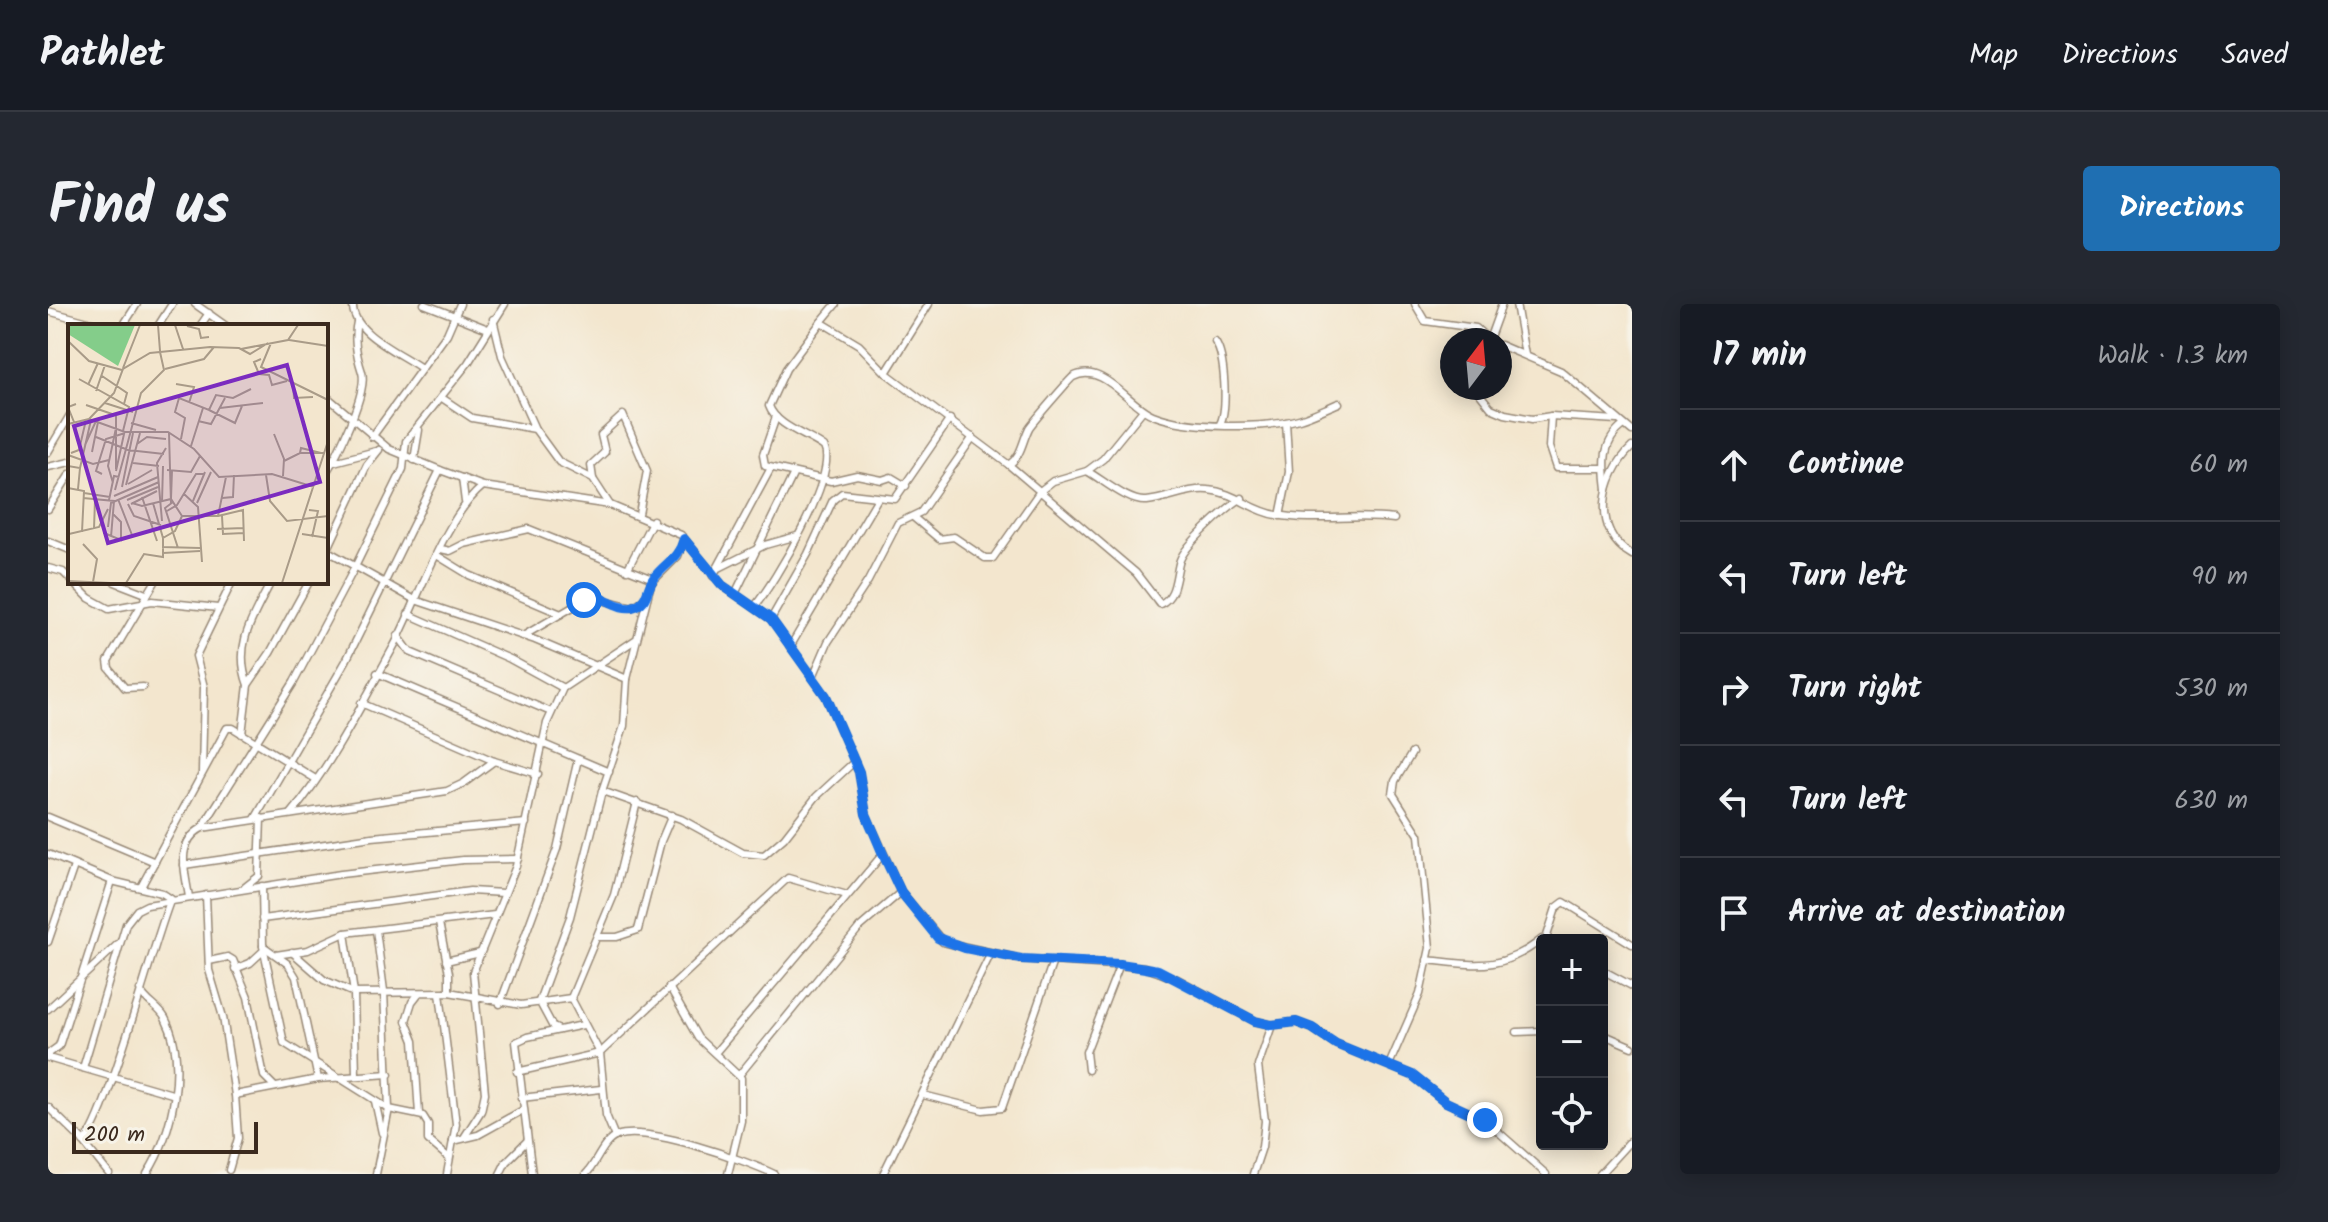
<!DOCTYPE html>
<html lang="en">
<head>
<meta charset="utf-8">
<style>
  :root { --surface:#171b24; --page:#242831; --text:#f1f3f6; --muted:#9ea1a6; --line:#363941; --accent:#1f6fb2 }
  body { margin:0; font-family:Kalam,sans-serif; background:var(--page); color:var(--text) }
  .controls { position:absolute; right:24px; bottom:24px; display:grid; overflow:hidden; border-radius:8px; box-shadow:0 4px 20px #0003 }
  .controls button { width:72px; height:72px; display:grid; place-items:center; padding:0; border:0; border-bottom:2px solid var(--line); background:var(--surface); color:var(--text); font:40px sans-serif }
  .compass { position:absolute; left:1392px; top:24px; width:72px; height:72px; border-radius:50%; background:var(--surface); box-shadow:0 4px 20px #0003; rotate:16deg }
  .scale { position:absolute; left:24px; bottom:20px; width:186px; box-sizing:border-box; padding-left:8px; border:4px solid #3b2a1e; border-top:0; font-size:22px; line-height:28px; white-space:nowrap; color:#3b2a1e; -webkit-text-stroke:6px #f7f3e8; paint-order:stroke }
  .stop { position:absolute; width:24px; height:24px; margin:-18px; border:6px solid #1a73e8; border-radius:50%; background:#fff }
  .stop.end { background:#1a73e8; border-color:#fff; box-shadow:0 2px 8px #0008 }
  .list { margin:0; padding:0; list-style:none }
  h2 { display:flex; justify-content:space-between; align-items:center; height:104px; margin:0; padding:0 32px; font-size:34px }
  h2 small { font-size:26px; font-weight:400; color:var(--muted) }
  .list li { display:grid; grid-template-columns:52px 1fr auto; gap:24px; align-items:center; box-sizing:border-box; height:112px; padding:0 32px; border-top:2px solid var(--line) }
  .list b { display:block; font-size:30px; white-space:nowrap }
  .list em { font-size:26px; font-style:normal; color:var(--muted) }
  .icon { flex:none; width:44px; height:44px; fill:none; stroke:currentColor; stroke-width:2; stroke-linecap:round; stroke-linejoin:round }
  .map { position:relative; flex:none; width:1584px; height:870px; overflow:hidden; border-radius:8px }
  header { display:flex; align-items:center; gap:48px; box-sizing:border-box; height:112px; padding:0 40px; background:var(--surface); border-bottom:2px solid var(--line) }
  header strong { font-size:38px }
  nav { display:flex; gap:44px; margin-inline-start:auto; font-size:28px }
  .intro { display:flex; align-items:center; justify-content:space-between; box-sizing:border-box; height:192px; padding:0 48px }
  h1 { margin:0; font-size:56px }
  .button { padding:20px 36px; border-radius:8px; background:var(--accent); color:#fff; font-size:28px; font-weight:700 }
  main { display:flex; gap:48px; padding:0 48px }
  aside { flex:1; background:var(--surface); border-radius:8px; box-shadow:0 4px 20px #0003 }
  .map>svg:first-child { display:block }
</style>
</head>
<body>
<header>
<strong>Pathlet</strong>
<nav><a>Map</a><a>Directions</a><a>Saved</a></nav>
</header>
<div class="intro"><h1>Find us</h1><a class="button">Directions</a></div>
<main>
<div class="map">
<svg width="1584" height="870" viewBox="0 0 1584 870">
  <rect width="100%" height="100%" fill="#f7f3e8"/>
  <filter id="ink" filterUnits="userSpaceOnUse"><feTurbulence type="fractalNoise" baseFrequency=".0125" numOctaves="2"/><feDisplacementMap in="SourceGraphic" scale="16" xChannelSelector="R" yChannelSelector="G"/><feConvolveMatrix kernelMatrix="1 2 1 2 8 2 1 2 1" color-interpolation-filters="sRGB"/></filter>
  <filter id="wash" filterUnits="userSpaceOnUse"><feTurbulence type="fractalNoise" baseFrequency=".006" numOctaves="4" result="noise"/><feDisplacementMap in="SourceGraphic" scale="32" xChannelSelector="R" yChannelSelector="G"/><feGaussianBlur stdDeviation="1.8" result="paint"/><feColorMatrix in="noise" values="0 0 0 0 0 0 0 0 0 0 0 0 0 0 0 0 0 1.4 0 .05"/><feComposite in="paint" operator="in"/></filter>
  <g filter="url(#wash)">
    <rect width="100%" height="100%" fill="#f3e6ce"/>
  </g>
  <g filter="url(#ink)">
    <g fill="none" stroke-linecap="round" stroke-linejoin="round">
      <defs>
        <g id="street">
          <path d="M147,0l31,22"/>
          <path d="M305,0c-2,29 47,49 68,64"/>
          <path d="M376,0l64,25"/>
          <path d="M1367,0l10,17 51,7 13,12"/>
          <path d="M1468,0l9,51"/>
          <path d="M0,7l55,15"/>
          <path d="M445,15l9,37 33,73"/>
          <path d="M773,18l15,-18"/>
          <path d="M75,22l14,-22"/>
          <path d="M110,22l14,-22"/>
          <path d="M152,22l9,-13"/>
          <path d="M1442,33l12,-33"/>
          <path d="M1167,38c10,13 13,67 5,82"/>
          <path d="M1452,41l61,26 71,60"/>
          <path d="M838,69l43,-69"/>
          <path d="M1427,84l16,20 14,6 27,5 19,-3 66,4"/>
          <path d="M278,92l63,53 51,21 43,16 127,19 71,30 41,50 49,34 55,77 33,76 7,42 35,78 42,50 78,17 123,8 33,12 78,42 17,4 24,-3 16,6 24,16 76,31 34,27 39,18 61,54"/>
          <path d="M394,94l30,20 63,11 24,33 34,17 17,26"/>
          <path d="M1503,112l-2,31 7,21h46"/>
          <path d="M728,113l-13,38 2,11 66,15 26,-6 25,5 9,-3 15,9"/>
          <path d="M324,133l75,-103 13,-30"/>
          <path d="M1584,143c-31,29 -41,85 0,108"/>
          <path d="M0,148l22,-37"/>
          <path d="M366,156l5,-30"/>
          <path d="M278,160l50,-13"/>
          <path d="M961,161l127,108 24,31c17,-7 15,-29 20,-44 6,-16 46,-52 62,-62"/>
          <path d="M0,163l22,-5"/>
          <path d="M1039,167c16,9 42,32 60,30 21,-2 41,-13 61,-11 27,2 43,21 69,25 39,7 78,-1 117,4"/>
          <path d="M278,169c11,-18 42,-81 36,-101 -5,-15 -9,-33 -5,-50"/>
          <path d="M414,174l3,24"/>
          <path d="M545,175l-2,-14 14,-13 -4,-17 22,-20 24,56 -8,43"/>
          <path d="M1559,185c-3,-24 -6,-47 17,-64"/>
          <path d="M0,205l22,-35"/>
          <path d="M1232,212l9,-44 -3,-50"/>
          <path d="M865,213l26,22 15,-2 31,21h8l47,-67 13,-10 34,-10 16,-12 40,-49"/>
          <path d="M0,237l22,9"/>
          <path d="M393,245l9,2 14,-7 65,-15 124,50"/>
          <path d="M278,246l89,50 120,40 92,39"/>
          <path d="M278,249l41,-88 12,-15"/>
          <path d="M390,252l31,19 92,39"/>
          <path d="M0,264l15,4 7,7"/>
          <path d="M671,264l46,-23 32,-9"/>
          <path d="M579,266l26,-50"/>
          <path d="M665,272l58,-108"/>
          <path d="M25,278l16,16 20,11 43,-8 66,7"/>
          <path d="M67,278l31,12"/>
          <path d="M687,290l59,-121"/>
          <path d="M706,303c20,-23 85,-133 70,-160 -16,-12 -48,-21 -55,-41l17,-37 35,-47 38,23 27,28 123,92c13,-10 13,-23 20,-37 3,-5 41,-49 44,-51 30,-16 56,29 80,38 35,14 110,14 146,4 14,-4 27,-11 40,-16"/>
          <path d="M360,310l102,45 53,29"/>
          <path d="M723,315l37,-65 25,-54 9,-7 53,6 55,-80"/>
          <path d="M350,332l12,16 141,60"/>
          <path d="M475,332l67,-39 42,10 15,-9"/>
          <path d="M742,343l88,-149"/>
          <path d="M329,369l232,99"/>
          <path d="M765,373l15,-35 40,-61 30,-58 23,-11 52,-75"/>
          <path d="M200,381c-15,-40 5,-68 23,-103"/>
          <path d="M95,383l-18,1 -16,-20 -1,-7 47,-79"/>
          <path d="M313,399l133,58 44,13"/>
          <path d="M194,430l6,-49 22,-32 39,-71"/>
          <path d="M154,468l2,-85 -8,-31 36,-74"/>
          <path d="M554,487l79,28 62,34 21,2 20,-17 32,-41 38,-35"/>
          <path d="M243,510c41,-49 72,-112 103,-168 25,-47 49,-127 89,-160"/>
          <path d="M0,513l107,45"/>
          <path d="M207,515l91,-158 94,-191"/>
          <path d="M154,524l92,-146 61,-115 48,-98 3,-28 62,-78 37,-59"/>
          <path d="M0,550l64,27 50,12 9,6c-16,37 -67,231 -88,243"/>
          <path d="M136,561l188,-28 154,-14"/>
          <path d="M214,582l1,60 25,18 8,13 22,102"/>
          <path d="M93,583l86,-159h6l81,50"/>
          <path d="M197,583l14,-11 2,-58"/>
          <path d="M158,591l3,75 14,47 12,78 3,43 -9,32"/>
          <path d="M141,593c-4,-26 -14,-54 13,-69l245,-37 17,-8 30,-22"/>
          <path d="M214,615l208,-28 33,2"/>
          <path d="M391,619l10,50v19"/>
          <path d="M297,629l9,60 2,82"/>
          <path d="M549,633h20l21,-7 23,-89 11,-26"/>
          <path d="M1498,635l10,-31 8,-6 68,42"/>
          <path d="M0,638l26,-76"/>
          <path d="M215,642l21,97 105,66 34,7 5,8v16l21,18"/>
          <path d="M244,648l32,28 30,13 95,-1 72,13 50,-7 29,55 6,62 9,22"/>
          <path d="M228,651l32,-5 37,-17 150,-18"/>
          <path d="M1379,656c49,5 74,12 115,-21l6,1"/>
          <path d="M161,657l19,-4 5,3 15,37 16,79 11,11"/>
          <path d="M398,657l34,-8"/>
          <path d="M187,665l15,-6 12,-11"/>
          <path d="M1554,666l30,16"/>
          <path d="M621,683l29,51 43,40v43l-13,53"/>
          <path d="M92,686c6,12 19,17 25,28 23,44 8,115 -18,156"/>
          <path d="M371,689l-7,9 -6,19 8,20 5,73"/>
          <path d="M392,689l16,131 -9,50"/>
          <path d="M523,694l43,-103 23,-93"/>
          <path d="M452,700l57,-155 21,-90"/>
          <path d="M0,705l70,-65"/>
          <path d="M511,726l-6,-3 -14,-26 31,-84 32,-126 22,-65 3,-47 24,-96 27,-27 6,-17"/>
          <path d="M1469,728l25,-1"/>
          <path d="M1554,730l30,13"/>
          <path d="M667,749l168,-199"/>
          <path d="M0,750l11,-8 53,-165"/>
          <path d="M0,754l124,36"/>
          <path d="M1341,761l31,-71 10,-46 -11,-113 -26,-41 2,-13 17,-28"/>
          <path d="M35,764l43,-144 11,-14 10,-5 194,-31 122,-14 55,-1"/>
          <path d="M1040,766l-2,-18 34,-88"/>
          <path d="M469,768l83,-19 188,-175 59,17"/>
          <path d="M692,770l119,-146 42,-36"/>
          <path d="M187,791l83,-16 71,-5"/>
          <path d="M875,791l60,15 19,-2 51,-147"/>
          <path d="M473,794l80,-9"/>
          <path d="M327,797l7,32"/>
          <path d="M0,803l34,33 27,34"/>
          <path d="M417,832l16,-25 4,-18 -12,-121 43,-106 31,-143 16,-35 72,-48"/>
          <path d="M405,837l25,-6 45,-25"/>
          <path d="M328,870l13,-65 -5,-118 -8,-61"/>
          <path d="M452,870l6,-12 21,-21"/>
          <path d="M484,870l-16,-132 11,-5 56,-12"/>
          <path d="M538,870c11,-11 16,-32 31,-38 30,-11 128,24 157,38"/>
          <path d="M835,870l108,-221"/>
          <path d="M1205,870l9,-27 3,-26 -7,-55 14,-41"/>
          <path d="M1552,870l32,-35"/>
        </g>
      </defs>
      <use href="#street" stroke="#978876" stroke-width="9"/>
      <use href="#street" stroke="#fff" stroke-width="6"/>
    </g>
  </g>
  <g fill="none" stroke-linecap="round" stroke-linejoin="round" filter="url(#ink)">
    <path stroke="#1a73e8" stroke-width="10" d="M536,296c19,-9 31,10 48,7 16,-3 14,-18 22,-29 11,-15 25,-19 30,-39l38,46 49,34 55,77 33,76 7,42 17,40 18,38 37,46 27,10 56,11 99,5 38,6 97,51 17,4 24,-3 16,6 24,16 76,31 34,27 39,18"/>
  </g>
  <g transform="translate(20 20)">
    <rect width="260" height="260" fill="#f3e6ce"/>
    <path d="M0,1h67l-17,41 -50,-32z" fill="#84cd8a"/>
    <path fill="none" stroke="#a99b88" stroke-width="2" d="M90,1l2,26M107,1l8,24M119,2l12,3 2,9 8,-1M221,16l39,6M0,17l21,20 33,9M203,19l-10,24 67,33M173,25l47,-9 10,-15M193,35l-7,3 5,12 10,1 3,10 15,-4M55,44l17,-43M97,45l39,-10 10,-12M34,52l25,17 -3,11M11,55l50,28 -6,24M225,59l1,15 19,-1M108,60l18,3 -5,16M20,61l10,-22M28,67l9,-26M37,79l28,9M18,81l29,10M152,84l43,-5M141,86l26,13 7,-17M21,95l36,13h43l26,17 25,28 53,-3 42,13M130,97l13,3 14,-26M6,98l-6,-15 8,-3M63,99l25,7M0,100l21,-5 25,-26 9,-24 27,-16 60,-6 29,1 11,6 18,-11M101,109l2,71M206,110l10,25 -1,17M28,113l32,13 36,4M113,115l4,-21 -10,-6 4,-14 30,12 7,-15 17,3 18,-9M69,120l10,-7 19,2M17,121l11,-24M123,122l12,-38M24,128l6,-30M3,129l8,-3 7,-30M232,129l1,-5 20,5M0,131l25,9 16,-4M216,137l16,-8h25M65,139l26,3M0,142l12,2 -2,21M12,144l11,-48M48,145v-53M99,146l24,2 9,-16M48,147l8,-37M34,150l-6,-3 10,-32 19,-6M198,151l4,26 17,20 41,-5M45,159l-5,-17 8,-38M60,160l24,-14M58,161l14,-52M54,163l11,-54M0,164l16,3 -2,41M47,166l26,-97 23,-23 -4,-18M16,169l26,4M116,170l14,13 4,55M46,172l44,-19M74,173l15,44M15,174l31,3 -3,36M154,174l11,-1 1,-22M50,175l14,36M103,175l1,-29M41,176l5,-24 5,1M59,176l31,-13M125,177l12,-29M94,178l1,-36M105,178l-8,6 13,40M64,179l10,3 29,-7 11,17M85,179l10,35M129,179l14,-31M60,180l6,12 27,9M63,180l26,-13M241,186l9,1 -6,26M99,187l10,-6 19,-31h8M150,192l25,-6 1,31M154,192l1,18 21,-1M94,197l-5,-58 9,-15M36,203v6l17,7v-18l-8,-8M40,203l3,-24 48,-21M26,205l1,-29M149,205l27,-1M1,210l30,-7 9,-18M234,210l26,4M15,220l14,15 -4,23M94,223l38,1M95,229l37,-2M0,257l43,2M58,259l18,-29 19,3v-19l12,-7 7,-15h36l8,-39M214,259l46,-142"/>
    <path fill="#7b2cbf" fill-opacity="0.15" stroke="#7b2cbf" stroke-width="4" d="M219,41l33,117 -212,61 -34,-117z"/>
    <rect width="260" height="260" fill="none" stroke="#3b2a1e" stroke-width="4"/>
  </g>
</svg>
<div class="controls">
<button>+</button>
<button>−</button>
<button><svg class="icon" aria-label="locate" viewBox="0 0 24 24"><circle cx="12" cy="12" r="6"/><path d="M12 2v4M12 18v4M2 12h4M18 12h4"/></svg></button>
</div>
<svg class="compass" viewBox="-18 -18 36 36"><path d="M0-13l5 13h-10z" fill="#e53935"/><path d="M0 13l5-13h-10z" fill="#9ea1a6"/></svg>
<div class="scale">200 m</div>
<div class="stop" style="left:536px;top:296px"></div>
<div class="stop end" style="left:1437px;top:816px"></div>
</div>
<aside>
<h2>17 min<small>Walk · 1.3 km</small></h2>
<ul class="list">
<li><svg class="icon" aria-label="ahead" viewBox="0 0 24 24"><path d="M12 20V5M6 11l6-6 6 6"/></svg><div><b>Continue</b></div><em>60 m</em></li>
<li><svg class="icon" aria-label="left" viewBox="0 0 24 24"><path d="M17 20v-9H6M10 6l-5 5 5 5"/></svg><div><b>Turn left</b></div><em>90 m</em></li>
<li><svg class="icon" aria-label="right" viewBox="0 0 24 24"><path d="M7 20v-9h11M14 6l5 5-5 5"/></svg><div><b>Turn right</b></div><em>530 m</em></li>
<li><svg class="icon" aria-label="left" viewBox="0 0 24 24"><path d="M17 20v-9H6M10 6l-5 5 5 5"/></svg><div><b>Turn left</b></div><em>630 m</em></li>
<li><svg class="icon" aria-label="arrive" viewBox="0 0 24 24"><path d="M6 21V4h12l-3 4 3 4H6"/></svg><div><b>Arrive at destination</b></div></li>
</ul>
</aside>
</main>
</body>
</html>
